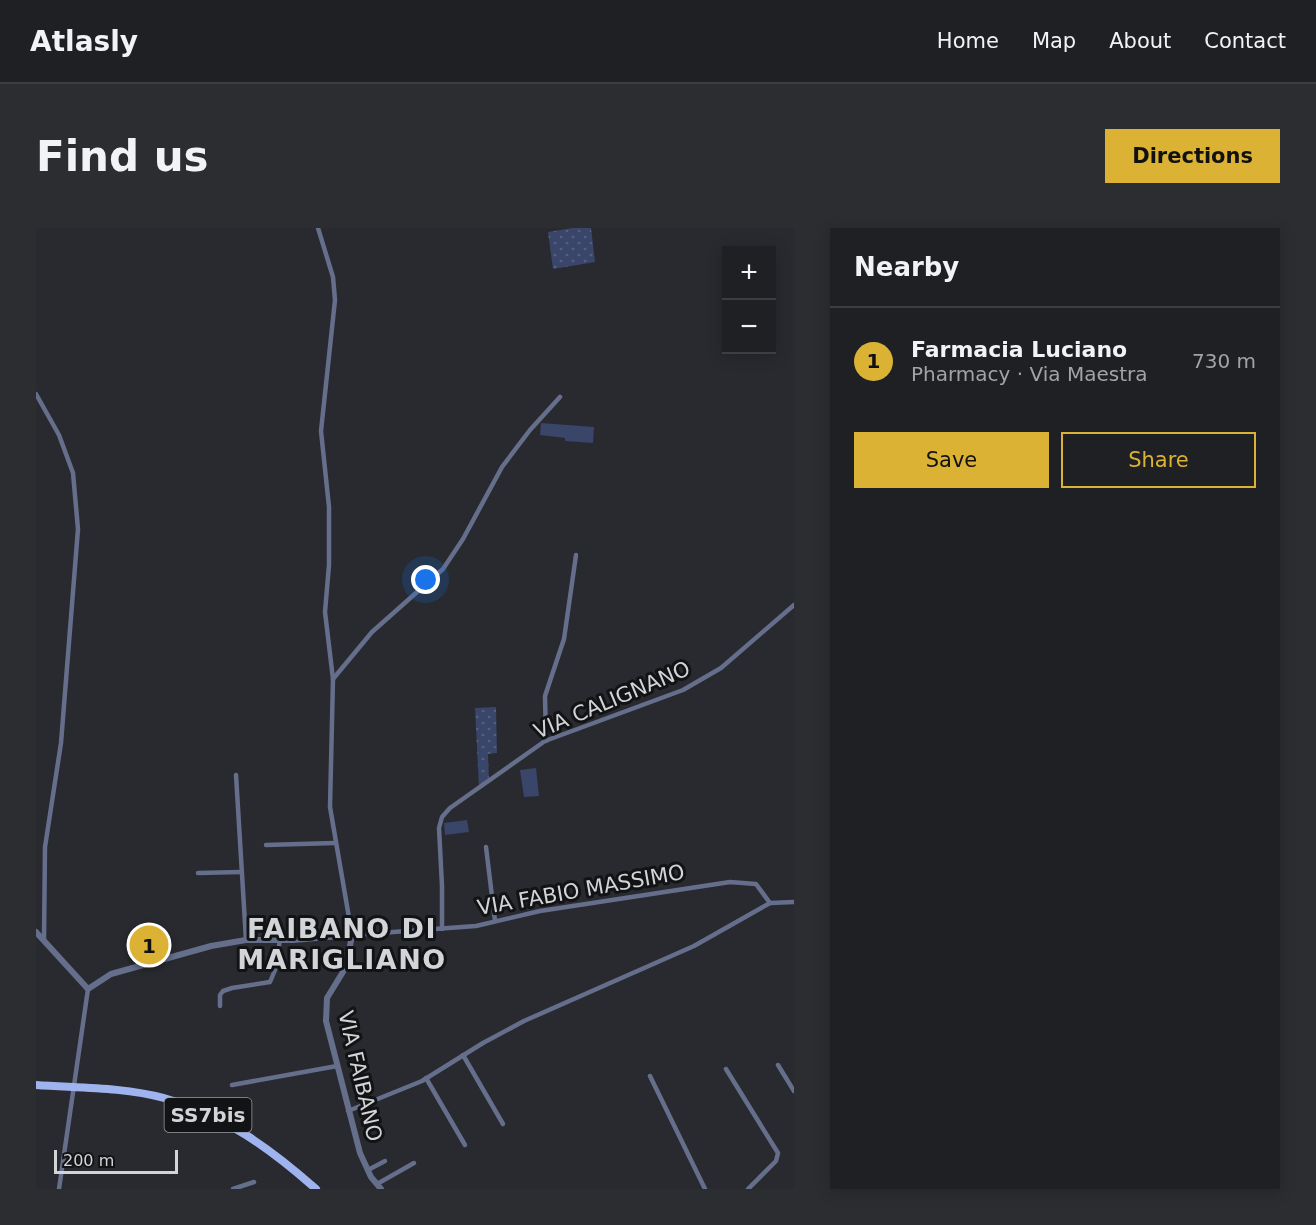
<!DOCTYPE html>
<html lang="en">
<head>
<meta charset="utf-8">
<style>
  :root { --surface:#1e2023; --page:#2b2d30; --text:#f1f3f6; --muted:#a1a3a6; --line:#3c3e41; --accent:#dbb233 }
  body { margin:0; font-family:"DejaVu Sans",sans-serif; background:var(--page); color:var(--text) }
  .controls { position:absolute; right:18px; top:18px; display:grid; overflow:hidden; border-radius:0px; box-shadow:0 3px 15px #0003 }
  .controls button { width:54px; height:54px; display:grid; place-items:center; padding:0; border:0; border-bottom:2px solid var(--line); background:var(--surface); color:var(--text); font:30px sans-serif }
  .scale { position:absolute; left:18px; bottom:15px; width:124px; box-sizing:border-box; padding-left:6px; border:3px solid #d2d4d7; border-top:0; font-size:16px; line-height:21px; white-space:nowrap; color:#d2d4d7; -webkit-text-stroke:4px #121315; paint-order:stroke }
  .you { position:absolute; left:390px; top:352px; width:21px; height:21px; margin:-15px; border:4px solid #fff; border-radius:50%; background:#1a73e8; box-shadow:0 0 0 9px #1a73e833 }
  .badge { display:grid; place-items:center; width:39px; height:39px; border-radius:50%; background:var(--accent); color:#111; font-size:20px; font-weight:700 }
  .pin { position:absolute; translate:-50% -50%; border:3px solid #fff; box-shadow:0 2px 6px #0006 }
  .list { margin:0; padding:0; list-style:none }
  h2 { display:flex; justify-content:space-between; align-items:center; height:78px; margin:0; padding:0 24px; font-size:26px }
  h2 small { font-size:20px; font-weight:400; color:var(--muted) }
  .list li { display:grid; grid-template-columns:39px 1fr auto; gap:18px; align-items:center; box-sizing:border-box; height:108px; padding:0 24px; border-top:2px solid var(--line) }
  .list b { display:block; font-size:22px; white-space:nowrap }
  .list p { margin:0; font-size:20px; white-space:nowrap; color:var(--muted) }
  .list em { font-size:20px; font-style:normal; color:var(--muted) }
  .actions { display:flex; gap:12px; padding:18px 24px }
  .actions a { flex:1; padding:14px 0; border:2px solid var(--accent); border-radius:0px; text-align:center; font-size:21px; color:var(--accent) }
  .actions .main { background:var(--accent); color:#111 }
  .map { position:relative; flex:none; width:758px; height:961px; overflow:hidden; border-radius:0px }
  header { display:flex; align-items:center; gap:36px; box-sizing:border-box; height:84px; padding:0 30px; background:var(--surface); border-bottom:2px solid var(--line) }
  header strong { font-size:28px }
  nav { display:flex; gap:33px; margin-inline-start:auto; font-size:21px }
  .intro { display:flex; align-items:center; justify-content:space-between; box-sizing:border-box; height:144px; padding:0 36px }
  h1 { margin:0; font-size:42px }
  .button { padding:15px 27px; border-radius:0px; background:var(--accent); color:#111; font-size:21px; font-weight:700 }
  main { display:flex; gap:36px; padding:0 36px }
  aside { flex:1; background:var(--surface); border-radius:0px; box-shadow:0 3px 15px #0003 }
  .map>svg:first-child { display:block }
</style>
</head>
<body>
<header>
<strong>Atlasly</strong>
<nav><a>Home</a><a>Map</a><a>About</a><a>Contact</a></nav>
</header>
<div class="intro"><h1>Find us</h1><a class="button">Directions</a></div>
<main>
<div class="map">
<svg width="758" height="961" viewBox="0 0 758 961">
  <defs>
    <pattern id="grass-dots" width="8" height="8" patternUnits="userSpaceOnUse" patternTransform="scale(1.5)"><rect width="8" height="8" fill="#394569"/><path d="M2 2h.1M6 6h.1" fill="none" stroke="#555f7e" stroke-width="1.8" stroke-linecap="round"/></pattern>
  </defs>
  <rect width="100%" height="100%" fill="#282a2f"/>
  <g fill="url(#grass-dots)">
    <path d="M536,0h19l4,34 -42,7 -5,-37z"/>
    <path d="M460,479l1,46 -9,1 1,26 -10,7 -4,-79z"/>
  </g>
  <g fill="#394569">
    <path d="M505,195l53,4 -1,16 -28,-2v-3l-25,-3z"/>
    <path d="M500,540l3,28 -15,1 -4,-27z"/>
    <path d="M431,592l2,12 -24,3 -1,-12z"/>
  </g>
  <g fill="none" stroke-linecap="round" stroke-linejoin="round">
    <g stroke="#656f8b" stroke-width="4.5">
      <path d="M282,0l15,49 2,23 -14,131 8,76v58l-4,47 8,67 -3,128 22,128 124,-9 64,-15 190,-29 26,2 14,19"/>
      <path d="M0,166l23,41 14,38 5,56 -17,214 -16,104 -1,92"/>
      <path d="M297,451l39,-47 71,-63 20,-30 39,-72 28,-37 30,-33"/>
      <path d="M510,513l-1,-45 19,-57 12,-84"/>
      <path d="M200,547l10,165"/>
      <path d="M230,617l69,-2"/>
      <path d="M450,619l9,74"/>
      <path d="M162,645l43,-1"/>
      <path d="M734,675l24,-1"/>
      <path d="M406,701v-43l-3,-58 3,-11 8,-9 95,-67 138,-51 38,-22 73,-63"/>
      <path d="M184,778v-11l3,-4 9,-3 38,-6 5,-12 5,-30"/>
      <path d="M427,827l40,69"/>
      <path d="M742,837l16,26"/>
      <path d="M690,841l52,84 -2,8 -28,28"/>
      <path d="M614,848l55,113"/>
      <path d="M390,850l39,67"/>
      <path d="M196,857l105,-19"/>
      <path d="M312,883l74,-30 61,-38 41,-22 170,-75 76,-43"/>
      <path d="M332,942l17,-9"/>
      <path d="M341,956l37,-21"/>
      <path d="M23,961l29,-200"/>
      <path d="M197,961l21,-7"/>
    </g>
    <path stroke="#656f8b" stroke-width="6" d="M0,704l52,57 23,-15 100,-28 35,-6h47l59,-5 -6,32 -19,31 -1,23 34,132 11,24 10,12"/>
    <path stroke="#9fb3ee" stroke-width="8" d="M0,857c42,3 87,2 128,13 59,16 107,51 152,91"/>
  </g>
  <g text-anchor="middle" stroke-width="6" stroke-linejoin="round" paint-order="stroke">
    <rect fill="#121315" stroke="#989a9d" stroke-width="1.5" x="128.5" y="870" width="87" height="34" rx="4.5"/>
    <g font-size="20" font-weight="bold" fill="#d2d4d7">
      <text x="172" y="894">SS7bis</text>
    </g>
    <g font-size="21" fill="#d2d4d7" stroke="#121315">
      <text transform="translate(576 472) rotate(-23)" y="7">VIA CALIGNANO</text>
      <text transform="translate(545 662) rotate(-10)" y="7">VIA FABIO MASSIMO</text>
      <text transform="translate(324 848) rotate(77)" y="7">VIA FAIBANO</text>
    </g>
    <g font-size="27" font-weight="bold" letter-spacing="1.5" fill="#d2d4d7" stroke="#121315">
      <text x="306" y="710">FAIBANO DI<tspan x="306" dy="31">MARIGLIANO</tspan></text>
    </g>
  </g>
</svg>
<div class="controls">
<button>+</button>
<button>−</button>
</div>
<div class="scale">200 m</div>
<div class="you"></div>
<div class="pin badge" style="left:113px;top:717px">1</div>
</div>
<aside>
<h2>Nearby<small></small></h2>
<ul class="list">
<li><span class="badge">1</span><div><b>Farmacia Luciano</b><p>Pharmacy · Via Maestra</p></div><em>730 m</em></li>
</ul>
<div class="actions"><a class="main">Save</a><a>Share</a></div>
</aside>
</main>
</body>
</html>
